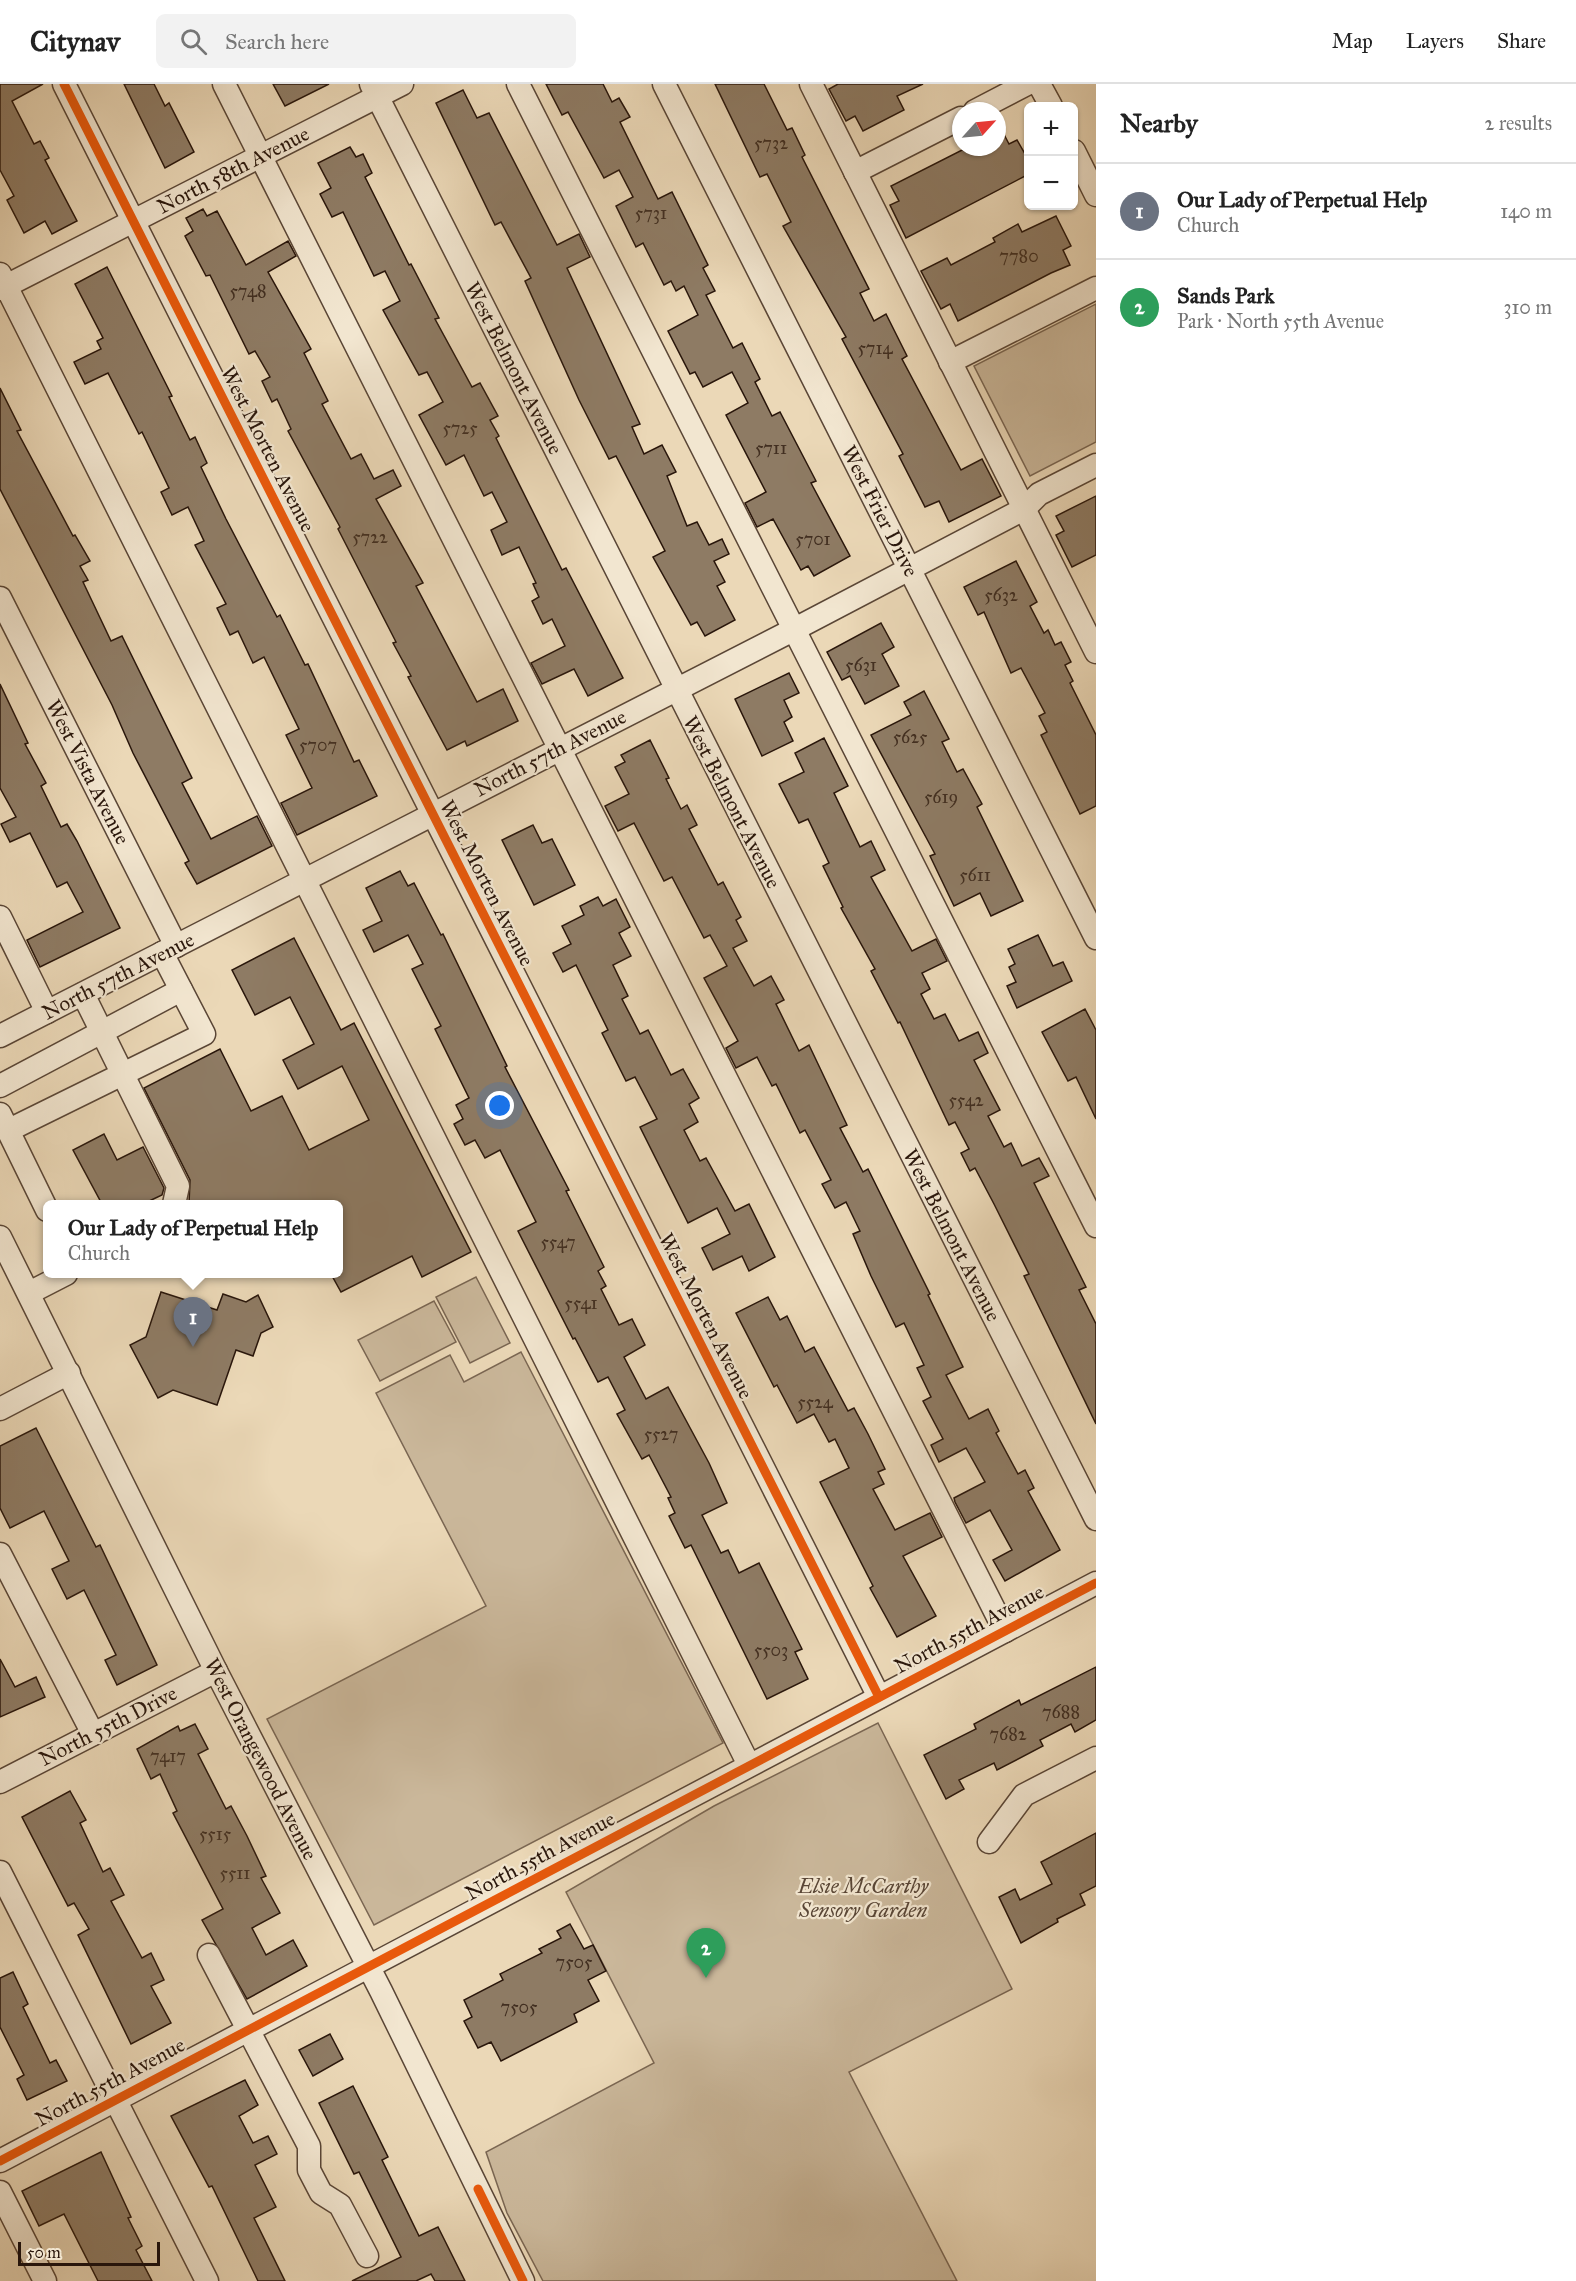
<!DOCTYPE html>
<html lang="en">
<head>
<meta charset="utf-8">
<style>
  :root { --surface:#fff; --page:#f2f2f2; --text:#222; --muted:#767676; --line:#e0e0e0; --accent:#d93025 }
  body { margin:0; font-family:"IM FELL Great Primer",serif; background:var(--page); color:var(--text) }
  .controls { position:absolute; right:18px; top:18px; display:grid; overflow:hidden; border-radius:9px; box-shadow:0 2px 4px #0004 }
  .controls button { width:54px; height:54px; display:grid; place-items:center; padding:0; border:0; border-bottom:2px solid var(--line); background:var(--surface); color:var(--text); font:30px sans-serif }
  .compass { position:absolute; left:952px; top:18px; width:54px; height:54px; border-radius:50%; background:var(--surface); box-shadow:0 2px 4px #0004; rotate:63deg }
  .scale { position:absolute; left:18px; bottom:15px; width:142px; box-sizing:border-box; padding-left:6px; border:3px solid #29160b; border-top:0; font-size:16px; line-height:21px; white-space:nowrap; color:#29160b; -webkit-text-stroke:4px #f2e6d0; paint-order:stroke }
  .you { position:absolute; left:500px; top:1022px; width:21px; height:21px; margin:-15px; border:4px solid #fff; border-radius:50%; background:#1a73e8; box-shadow:0 0 0 9px #1a73e833 }
  .badge { display:grid; place-items:center; width:39px; height:39px; border-radius:50%; background:var(--accent); color:#fff; font-size:20px; font-weight:700 }
  .pin { position:absolute; translate:-50% -50px; filter:drop-shadow(0 2px 3px #0008) }
  .pin::after { content:''; position:absolute; top:32px; width:21px; height:18px; background:inherit; clip-path:polygon(0 0,100% 0,50% 100%) }
  .popup { position:absolute; left:43px; top:1116px; width:300px; height:78px; box-sizing:border-box; display:grid; place-content:center; border-radius:9px; background:var(--surface); filter:drop-shadow(0 2px 4px #0005); font-size:20px; white-space:nowrap; color:var(--muted) }
  .popup b { font-size:22px; color:var(--text) }
  .popup::after { content:''; position:absolute; left:50%; top:100%; margin-left:-12px; border:12px solid transparent; border-top-color:var(--surface) }
  .list { margin:0; padding:0; list-style:none }
  h2 { display:flex; justify-content:space-between; align-items:center; height:78px; margin:0; padding:0 24px; font-size:26px }
  h2 small { font-size:20px; font-weight:400; color:var(--muted) }
  .list li { display:grid; grid-template-columns:39px 1fr auto; gap:18px; align-items:center; box-sizing:border-box; height:96px; padding:0 24px; border-top:2px solid var(--line) }
  .list b { display:block; font-size:22px; white-space:nowrap }
  .list p { margin:0; font-size:20px; white-space:nowrap; color:var(--muted) }
  .list em { font-size:20px; font-style:normal; color:var(--muted) }
  .icon { flex:none; width:33px; height:33px; fill:none; stroke:currentColor; stroke-width:2; stroke-linecap:round; stroke-linejoin:round }
  .map { position:relative; flex:none; width:1096px; height:2197px; overflow:hidden }
  header { display:flex; align-items:center; gap:36px; box-sizing:border-box; height:84px; padding:0 30px; background:var(--surface); border-bottom:2px solid var(--line) }
  header strong { font-size:28px }
  nav { display:flex; gap:33px; margin-inline-start:auto; font-size:21px }
  .search { width:420px; height:54px; background:var(--page); display:flex; align-items:center; gap:15px; box-sizing:border-box; padding:0 21px; border-radius:9px; color:var(--muted); font-size:22px }
  main { display:flex }
  aside { flex:1; background:var(--surface) }
  .map>svg:first-child { display:block }
</style>
</head>
<body>
<header>
<strong>Citynav</strong>
<div class="search"><svg class="icon" aria-label="search" viewBox="0 0 24 24"><circle cx="10" cy="10" r="6"/><path d="M15 15l6 6"/></svg>Search here</div>
<nav><a>Map</a><a>Layers</a><a>Share</a></nav>
</header>
<main>
<div class="map">
<svg width="1096" height="2197" viewBox="0 0 1096 2197">
  <rect width="100%" height="100%" fill="#ebd8b7"/>
  <filter id="stains"><feTurbulence type="fractalNoise" baseFrequency=".00333" numOctaves="4"/><feColorMatrix values="0 0 0 0 .2 0 0 0 0 .09 0 0 0 0 .02 0 0 0 .5 -.17"/></filter>
  <radialGradient id="worn" r=".72"><stop offset=".6" stop-color="#630" stop-opacity="0"/><stop offset="1" stop-color="#630" stop-opacity=".3"/></radialGradient>
  <g fill="#cab79a" stroke="#7a6652" stroke-width="1.5">
    <path d="M1096,220v138l-66,34 -56,-110z"/>
    <path d="M476,1193l34,66 -40,20 -34,-66z"/>
    <path d="M434,1217l22,41 -76,39 -22,-41z"/>
    <path d="M521,1268l202,391 -349,182 -107,-206 219,-113 -110,-213 74,-38 14,27z"/>
    <path d="M878,1639l134,266 -163,83 108,209h-414l-36,-68 -21,-61 168,-89 -88,-171 148,-86z"/>
  </g>
  <g fill="#8e7b64" stroke="#29160b" stroke-width="1.5">
    <path d="M0,0h43l-31,17 22,43 6,-3 9,17 -4,2 32,61 -25,13 -7,-13 -21,12 -17,-33 7,-4 -14,-26z"/>
    <path d="M124,0h30l11,22 4,-3 25,49 -29,16z"/>
    <path d="M273,0h56l-44,22z"/>
    <path d="M546,0h57l9,18 7,-4 11,19 -10,5 38,77 14,-7 36,73 -5,3 12,23 -9,4 27,53 9,-5 18,36 -5,3 17,34 8,-4 36,69 -5,2 39,73 -36,20 -6,-10 -7,4 -28,-51 -16,8 -12,-24 21,-11 -40,-77 22,-12 -16,-31 -29,15 -8,-15 -5,2 -22,-43 30,-16 -14,-29 -8,5 -5,-10 -7,4 -21,-42 -7,4 -20,-41 17,-9 -14,-27 -15,8 -36,-66 -6,3z"/>
    <path d="M715,0h49l23,46 5,-2 13,27 -3,2 67,132 -9,4 14,28 12,-7 21,42 -5,3 59,111 21,-11 19,37 -52,26 -10,-21 -14,6 -26,-51 4,-2 -61,-115 4,-2 -63,-111 8,-4 -24,-48 -7,3z"/>
    <path d="M838,0h85l-26,12 7,14 -41,21 -8,-15 -9,5 -17,-32z"/>
    <path d="M463,6l14,28 12,-5 68,132 22,-11 11,23 -23,11 73,156 -8,3 12,27 18,-9 14,27 -9,4 20,50 10,-4 12,23 13,-6 7,15 -15,7 11,21 -8,4 18,34 -30,16 -8,-14 -6,3 -38,-68 12,-6 -49,-95 -7,3 -30,-59 -54,-119 6,-3 -30,-56 -6,3 -59,-122z"/>
    <path d="M997,37l12,23 8,-4 12,21v13l-123,64 -16,-33 9,-4 -8,-15 77,-39h29z"/>
    <path d="M350,63l6,10 7,-3 9,19 -7,4 44,88 2,-1 28,54 -4,1 37,68 8,-4 18,33 -8,4 9,16 -3,2 66,132 4,-2 57,110 -35,18 -14,-27 -32,15 -11,-21 34,-17 -13,-27 -9,5 -11,-23 7,-4 -6,-13 3,-1 -17,-36 -17,8 -11,-25 16,-8 -15,-30 -8,4 -20,-41 -18,10 -27,-50 24,-13 -16,-30 -8,3 -36,-65 17,-9 -15,-30 -11,5 -31,-64 -11,5 -12,-23 11,-6 -13,-25z"/>
    <path d="M203,125l4,7 10,-5 29,54 42,-24 8,15 -28,16 43,77 -7,4 24,48 -6,3 29,55 10,-5 13,25 19,-9 8,16 -25,13 47,84 -7,3 61,116 26,-13 15,32 -51,25 -2,-5 -18,9 -39,-73 3,-1 -18,-33 3,-1 -58,-113 2,-2 -52,-96 3,-2 -14,-30 -5,3 -10,-21 8,-4 -15,-26 -6,3 -39,-79 -4,1 -21,-40 8,-5 -7,-13z"/>
    <path d="M1056,132l15,30 -8,4 7,15 -19,8 -93,48 -8,-17 -9,5 -20,-38 26,-13 4,7 44,-23 -2,-4 25,-14 4,8z"/>
    <path d="M107,183l65,129 -3,1 21,43 5,-3 12,26 -6,4 25,52 51,98 3,-2 25,50 3,-1 46,98 5,-2 18,36 -80,39 -16,-32 31,-15 -26,-53 13,-6 -35,-72 -11,6 -15,-32 -8,4 -13,-27 9,-4 -31,-59 9,-4 -16,-34 -16,8 -11,-23 8,-4 -27,-56 -3,2 -31,-61 -23,11 -11,-22 27,-13 -4,-8 6,-3 -28,-54z"/>
    <path d="M0,304l21,42 -4,1 56,105 2,-1 15,26 -10,5 8,14 -5,2 28,59 11,-5 70,142 -10,5 29,56 46,-23 15,30 -75,38 -12,-21 4,-2 -56,-108 -21,-48 -112,-216z"/>
    <path d="M1096,412v59l-24,12 -16,-32 8,-4 -8,-15z"/>
    <path d="M1016,477l21,41 -7,4 14,27 4,-3 7,15 6,-3 10,20 -6,3 8,16 -3,2 26,52v71l-16,8 -39,-79 6,-3 -8,-16 6,-3 -24,-45 -10,5 -27,-61 -6,3 -14,-28z"/>
    <path d="M881,539l13,24 -12,7 17,32 -34,18 -15,-28 -8,4 -15,-28z"/>
    <path d="M789,589l10,20 -15,7 8,17 -8,5 9,19 -31,15 -27,-57z"/>
    <path d="M0,600l28,59 -3,1 21,39 -5,3 20,41 6,-3 10,17 43,87 -80,39 -13,-27 56,-28 -16,-30 -10,5 -27,-54 -20,9 -9,-18 15,-7 -16,-29z"/>
    <path d="M924,607l25,48 -7,3 15,30 6,-3 19,35 -5,3 46,94 -32,15 -11,-23 -26,13 -24,-50 5,-2 -64,-119 40,-20 -7,-13z"/>
    <path d="M824,654l24,48 -14,7 26,54 11,-6 14,29 -14,7 41,74 24,-12 11,22 -25,12 8,16 -9,5 13,25 11,-5 14,27 19,-9 10,21 -14,7 26,50 -12,6 16,31 7,-4 11,23 17,-8 10,18 -15,7 52,104 -7,3 17,34v100l-72,-148 5,-2 -35,-70 -19,-36 -5,3 -9,-18 8,-4 -14,-27 -6,3 -49,-103 -2,1 -27,-52 4,-2 -34,-61 2,-1 -20,-41 6,-3 -21,-44 -9,4 -20,-39 25,-12 -9,-19z"/>
    <path d="M650,656l19,38 -3,1 15,30 6,-4 10,20 -8,4 29,56 5,-3 18,35 -5,3 11,21 -14,7 21,38 17,-10 13,24 -8,4 23,47 10,-6 38,80 -7,3 23,44 5,-3 62,125 -2,1 35,72 -17,8 23,44 19,-10 11,22 -3,2 22,41 7,-4 9,18 -6,3 32,59 -55,31 -12,-21 19,-10 -22,-40 -24,13 -11,-21 -1,-4 31,-16 -19,-34 -27,14 -8,-17 12,-6 -20,-38 8,-4 -14,-29 7,-3 -20,-42 -8,4 -25,-51 -18,-42 7,-3 -14,-29 -11,6 -13,-24 9,-4 -26,-50 -5,3 -24,-49 -4,2 -15,-29 -21,11 -10,-20 12,-7 -34,-63 23,-12 -17,-31 -6,3 -32,-61 -8,4 -30,-58 -16,8 -13,-25 24,-12 -14,-27 10,-5 -4,-7z"/>
    <path d="M533,741l9,18 10,-4 23,46 -41,20 -32,-65z"/>
    <path d="M400,787l8,15 6,-3 27,52 2,-1 64,132 -2,1 64,123 -3,1 38,76 -6,4 8,15 -5,3 18,36 13,-6 13,26 -21,12 22,42 22,-12 41,76 18,40 -25,12 19,38 7,-3 11,23 20,-10 43,86 -7,3 13,27 -41,20 -76,-154 -6,3 -16,-32 6,-3 -7,-15 3,-1 -22,-42 -7,4 -25,-45 8,-4 -17,-33 -10,5 -23,-44 -2,1 -55,-108 18,-9 -36,-72 -15,8 -10,-18 -10,5 -11,-21 9,-5 -7,-14 13,-7 -34,-69 6,-3 -29,-57 11,-5 -15,-29 -34,17 -11,-22 19,-9 -16,-33z"/>
    <path d="M598,813l5,9 13,-7 14,28 -11,6 12,23 -18,9 15,31 -6,3 18,35 8,-4 23,45 12,-6 16,29 -10,6 9,18 -14,8 16,31 6,-3 29,53 14,-7 26,53 -26,14 -7,-15 -29,14 -11,-22 28,-14 -13,-26 -29,15 -48,-96 17,-8 -22,-42 -9,4 -24,-48 6,-3 -32,-65 -13,7 -10,-19 18,-9 -9,-18 22,-11 -4,-9z"/>
    <path d="M1038,851l15,31 10,-4 9,19 -55,27 -10,-22 9,-4 -7,-15 6,-3 -7,-15z"/>
    <path d="M294,854l47,92 13,-7 117,229 -49,25 -10,-21 -71,36 -10,-18h8v-70h-150l1,-24 -46,-92 76,-39 31,62 31,-15 27,54 60,-30 -27,-54 -44,23 -15,-29 31,-16 -24,-47 -35,18 -23,-45z"/>
    <path d="M1085,925l11,21v89l-20,-42 -8,4 -26,-49z"/>
    <path d="M104,1050l13,26 26,-13 21,41 -2,7 -19,9h-41l-29,-54z"/>
    <path d="M161,1208l56,18 6,-16 23,8 12,-7 15,32 -12,6 -8,23 -17,-6 -19,55 -44,-15 -15,8 -28,-53 16,-8z"/>
    <path d="M768,1213l12,23 7,-4 18,36 9,-5 34,64 6,-3 14,26 17,35 -7,3 6,12 -11,5 22,41 35,-17 12,24 -39,19 33,60 -39,21 -27,-49 3,-2 -53,-104 29,-14 -14,-29 -6,3 -15,-28 -17,9 -20,-38 -3,2 -38,-74z"/>
    <path d="M36,1344l60,119 4,-2 57,120 -40,20 -12,-25 11,-5 -32,-65 -17,9 -15,-30 17,-8 -25,-50 -34,17 -10,-20v-62z"/>
    <path d="M0,1575l15,28 21,-10 9,20 -45,20z"/>
    <path d="M1096,1583v53l-21,12 -4,-8 -31,16 3,6 -46,24 -3,-7 -35,17 5,9 -18,10 -22,-44 52,-26 -2,-5 45,-24 2,5z"/>
    <path d="M195,1640l13,25 -10,5 28,55 5,-3 16,30 19,40 -5,2 19,35 -28,15 14,27 27,-15 14,26 -60,33 -45,-79 21,-11 -50,-96 4,-2 -17,-37 -9,5 -14,-30 41,-23 2,5z"/>
    <path d="M70,1707l16,29 -6,3 23,49 7,-4 14,27 -13,6 31,57 9,-5 13,27 -13,6 20,37 -40,21 -53,-109 11,-6 -15,-26 -6,3 -46,-89z"/>
    <path d="M1096,1749v53l-16,8 5,11 -28,14 1,3 -37,21 -22,-46 16,-8 5,11 32,-16 -11,-22z"/>
    <path d="M570,1840l14,25 9,-4 13,26 -18,9 11,21 -25,13 3,8 -76,39 -10,-19 -13,6 -14,-27 8,-4 -8,-17 39,-20 -3,-6 42,-21 -3,-4 22,-11 -4,-7z"/>
    <path d="M13,1888l15,32 -5,3 27,56 6,-3 11,21 -40,19 -10,-21 7,-4 -24,-48v-49z"/>
    <path d="M330,1950l13,25 -30,17 -14,-26z"/>
    <path d="M245,1996l13,25 -19,11 14,27 15,-7 9,18 -22,11 21,42 -22,11 31,63h-27l-46,-95 -3,1 -38,-71z"/>
    <path d="M353,2002l35,71 -6,3 37,76 19,-9 27,54h-30l-4,-7 -15,7h-64l49,-24 -42,-85 -5,2 -35,-71z"/>
    <path d="M101,2068l30,65 -3,1 14,28 -6,4 16,31h-54l-34,-67 -25,12 -17,-35z"/>
  </g>
  <g fill="none" stroke-linecap="round" stroke-linejoin="round">
    <defs>
      <g id="minor">
        <path d="M64,0l815,1613"/>
        <path d="M224,0l781,1547"/>
        <path d="M371,0l725,1435"/>
        <path d="M518,0l578,1142"/>
        <path d="M664,0l432,854"/>
        <path d="M811,0l285,568"/>
        <path d="M1039,0l12,22"/>
        <path d="M975,27l52,-27"/>
        <path d="M1074,67l22,44"/>
        <path d="M855,88l106,-54"/>
        <path d="M0,190l749,1491"/>
        <path d="M0,205l402,-205"/>
        <path d="M950,278l146,-74"/>
        <path d="M0,514l176,348"/>
        <path d="M0,833l47,95"/>
        <path d="M83,910l95,192 -4,18"/>
        <path d="M0,952l793,-406 231,-121 15,-15 57,-29"/>
        <path d="M0,1002l181,-96"/>
        <path d="M0,1030l47,96"/>
        <path d="M9,1046l195,-96 -42,-81"/>
        <path d="M0,1153l216,434 165,320 142,290"/>
        <path d="M29,1209l37,-19"/>
        <path d="M0,1325l69,-36"/>
        <path d="M0,1470l93,180"/>
        <path d="M0,1698l216,-111"/>
        <path d="M989,1758l35,-47 72,-37"/>
        <path d="M0,1788l207,409"/>
        <path d="M209,1871l100,191v24l12,23 19,12 27,51"/>
        <path d="M0,2077l1096,-578"/>
        <path d="M0,2108l45,89"/>
      </g>
    </defs>
    <use href="#minor" stroke="#5a4636" stroke-width="25"/>
    <use href="#minor" stroke="#f2e6d0" stroke-width="22"/>
    <defs>
      <g id="cycleway">
        <path d="M64,0l815,1613"/>
        <path d="M0,2077l1096,-578"/>
        <path d="M478,2105l45,92"/>
      </g>
    </defs>
    <use href="#cycleway" stroke="#f2e6d0" stroke-width="13"/>
    <use href="#cycleway" stroke="#e8590c" stroke-width="9"/>
  </g>
  <g text-anchor="middle" stroke-width="4.5" stroke-linejoin="round" paint-order="stroke">
    <g font-size="18" fill="#422f21">
      <text x="771" y="65">5732</text>
      <text x="651" y="135">5731</text>
      <text x="1019" y="178">7780</text>
      <text x="248" y="213">5748</text>
      <text x="875" y="270">5714</text>
      <text x="460" y="350">5725</text>
      <text x="771" y="370">5711</text>
      <text x="370" y="459">5722</text>
      <text x="813" y="461">5701</text>
      <text x="1001" y="517">5632</text>
      <text x="861" y="587">5631</text>
      <text x="910" y="659">5625</text>
      <text x="318" y="667">5707</text>
      <text x="941" y="719">5619</text>
      <text x="975" y="797">5611</text>
      <text x="966" y="1022">5542</text>
      <text x="558" y="1164">5547</text>
      <text x="581" y="1225">5541</text>
      <text x="815" y="1324">5524</text>
      <text x="661" y="1356">5527</text>
      <text x="771" y="1572">5503</text>
      <text x="1061" y="1634">7688</text>
      <text x="1008" y="1656">7682</text>
      <text x="168" y="1678">7417</text>
      <text x="215" y="1756">5515</text>
      <text x="235" y="1795">5511</text>
      <text x="574" y="1884">7505</text>
      <text x="519" y="1929">7505</text>
    </g>
    <g font-size="21" fill="#29160b" stroke="#f2e6d0">
      <text transform="translate(233 86) rotate(-27)" y="7">North 58th Avenue</text>
      <text transform="translate(514 284) rotate(63)" y="7">West Belmont Avenue</text>
      <text transform="translate(268 365) rotate(63)" y="7">West Morten Avenue</text>
      <text transform="translate(880 427) rotate(63)" y="7">West Frier Drive</text>
      <text transform="translate(550 669) rotate(-27)" y="7">North 57th Avenue</text>
      <text transform="translate(88 688) rotate(63)" y="7">West Vista Avenue</text>
      <text transform="translate(732 718) rotate(63)" y="7">West Belmont Avenue</text>
      <text transform="translate(487 799) rotate(63)" y="7">West Morten Avenue</text>
      <text transform="translate(118 892) rotate(-27)" y="7">North 57th Avenue</text>
      <text transform="translate(952 1151) rotate(63)" y="7">West Belmont Avenue</text>
      <text transform="translate(706 1232) rotate(63)" y="7">West Morten Avenue</text>
      <text transform="translate(969 1545) rotate(-28)" y="7">North 55th Avenue</text>
      <text transform="translate(108 1642) rotate(-27)" y="7">North 55th Drive</text>
      <text transform="translate(261 1675) rotate(63)" y="7">West Orangewood Avenue</text>
      <text transform="translate(540 1772) rotate(-28)" y="7">North 55th Avenue</text>
      <text transform="translate(110 1998) rotate(-28)" y="7">North 55th Avenue</text>
    </g>
    <g font-size="21" font-style="italic" fill="#594636" stroke="#f2e6d0">
      <text x="863" y="1809">Elsie McCarthy<tspan x="863" dy="24">Sensory Garden</tspan></text>
    </g>
  </g>
  <rect width="100%" height="100%" filter="url(#stains)"/>
  <rect width="100%" height="100%" fill="url(#worn)"/>
</svg>
<div class="controls">
<button>+</button>
<button>−</button>
</div>
<svg class="compass" viewBox="-18 -18 36 36"><path d="M0-13l5 13h-10z" fill="#e53935"/><path d="M0 13l5-13h-10z" fill="#767676"/></svg>
<div class="scale">50 m</div>
<div class="you"></div>
<div class="pin badge" style="left:193px;top:1263px;background:#6b7280">1</div>
<div class="popup"><b>Our Lady of Perpetual Help</b>Church</div>
<div class="pin badge" style="left:706px;top:1894px;background:#2e9e5b">2</div>
</div>
<aside>
<h2>Nearby<small>2 results</small></h2>
<ul class="list">
<li><span class="badge" style="background:#6b7280">1</span><div><b>Our Lady of Perpetual Help</b><p>Church</p></div><em>140 m</em></li>
<li><span class="badge" style="background:#2e9e5b">2</span><div><b>Sands Park</b><p>Park · North 55th Avenue</p></div><em>310 m</em></li>
</ul>
</aside>
</main>
</body>
</html>
